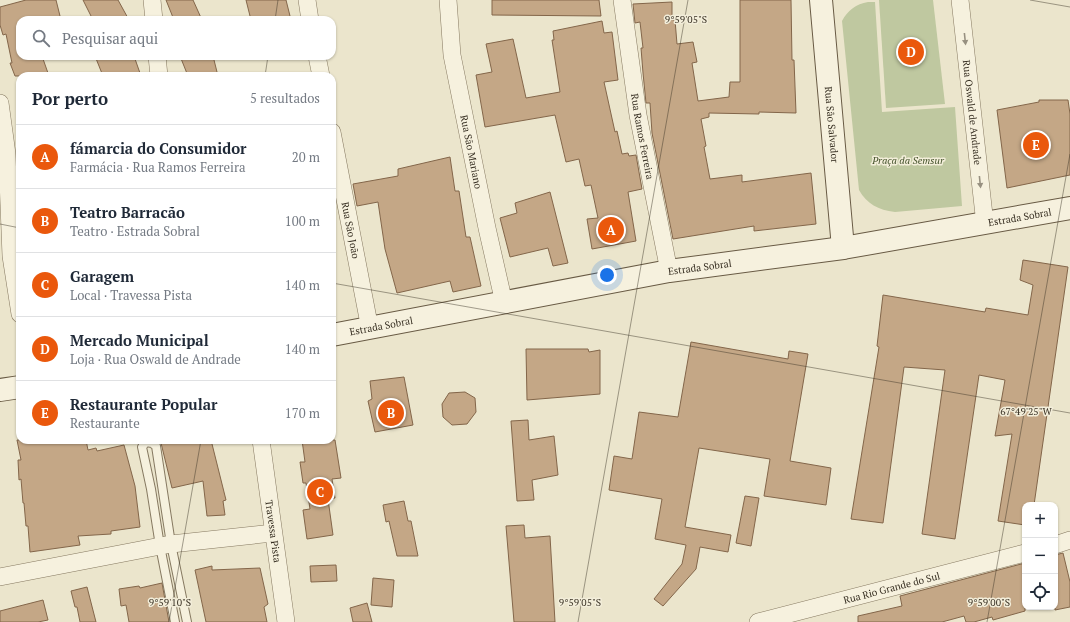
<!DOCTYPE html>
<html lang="pt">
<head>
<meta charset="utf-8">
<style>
  :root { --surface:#fff; --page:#f2f2f3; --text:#1f2937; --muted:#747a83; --line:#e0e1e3; --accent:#ea580c }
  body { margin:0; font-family:"PT Serif",serif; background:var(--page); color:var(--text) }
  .controls { position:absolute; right:12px; bottom:12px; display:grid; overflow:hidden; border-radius:8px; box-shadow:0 1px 3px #0004 }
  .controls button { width:36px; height:36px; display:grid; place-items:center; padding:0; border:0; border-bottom:1px solid var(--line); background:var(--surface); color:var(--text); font:20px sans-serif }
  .you { position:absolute; left:607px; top:275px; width:14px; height:14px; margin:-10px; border:3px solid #fff; border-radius:50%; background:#1a73e8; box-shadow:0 0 0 6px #1a73e833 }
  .badge { display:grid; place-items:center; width:26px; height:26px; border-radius:50%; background:var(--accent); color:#fff; font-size:13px; font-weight:700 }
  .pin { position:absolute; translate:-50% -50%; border:2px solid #fff; box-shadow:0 1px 4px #0006 }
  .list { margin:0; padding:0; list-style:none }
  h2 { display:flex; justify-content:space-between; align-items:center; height:52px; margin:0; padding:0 16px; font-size:17px }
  h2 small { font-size:13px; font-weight:400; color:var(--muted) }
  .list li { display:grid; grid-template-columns:26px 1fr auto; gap:12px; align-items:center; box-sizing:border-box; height:64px; padding:0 16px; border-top:1px solid var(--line) }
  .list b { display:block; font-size:15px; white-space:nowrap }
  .list p { margin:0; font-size:13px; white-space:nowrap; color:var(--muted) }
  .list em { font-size:13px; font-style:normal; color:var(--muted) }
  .icon { flex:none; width:22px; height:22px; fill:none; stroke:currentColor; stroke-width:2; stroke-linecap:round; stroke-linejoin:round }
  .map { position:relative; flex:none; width:1070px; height:622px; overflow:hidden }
  .search { position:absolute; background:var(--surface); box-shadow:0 1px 3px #0004; left:16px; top:16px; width:320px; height:44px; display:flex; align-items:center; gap:10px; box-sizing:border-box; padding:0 14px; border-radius:12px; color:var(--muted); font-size:15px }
  .panel { position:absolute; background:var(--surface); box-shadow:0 1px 3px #0004; left:16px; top:72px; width:320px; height:372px; border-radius:12px }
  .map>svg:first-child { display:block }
</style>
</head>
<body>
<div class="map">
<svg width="1070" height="622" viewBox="0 0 1070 622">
  <rect width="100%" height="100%" fill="#ebe5cc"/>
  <g fill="#bfc8a0">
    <path d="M879,0h54l12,104 -59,4z"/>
    <path d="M868,2h7l7,110 73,-5 7,99 -67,6c-17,-2 -28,-8 -36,-22l-17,-169c6,-11 14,-17 26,-19z"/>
  </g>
  <g fill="#c4a786" stroke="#83664a">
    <path d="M26,0h30l5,20h-41v36h22l7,20h-34l-5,-13h2l-6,-29 -3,1 -3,-10v-18z"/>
    <path d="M83,0h35l11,20h-36z"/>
    <path d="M166,0h27l9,20h-28z"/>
    <path d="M246,0h40l5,20h-40z"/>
    <path d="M492,0h107l2,16 -109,-1z"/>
    <path d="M740,0h51l1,60h2l2,53 -37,-1v2l-50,-1v4l-8,2 5,27 -2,1 6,32 32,-4v7l69,-9 5,51 -62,7v-5l-81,13 -21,-106 -2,-30h-4l-3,-30 -2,-25h2l-3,-26 -5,1 -2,-19 39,-2v18h3l2,24 16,-2 4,20 -5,1 6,38 31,-4 1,-15h10z"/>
    <path d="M602,21l2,12 8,-1 6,48 -14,2 11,50 2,-1 5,23 6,-1 1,3 7,-1 6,34 -14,3 8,49 -44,8 -5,-30 11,-1 -7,-33 -6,1 -6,-27 -13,3 -11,-47 -70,12 -9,-52 16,-3 -6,-28 27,-5 13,59 34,-6 -8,-52h2l-1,-9z"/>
    <path d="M95,56h39l7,20h-38z"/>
    <path d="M180,56h33l5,20h-30z"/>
    <path d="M1039,100h29l2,14v61l-63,13 -10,-78 42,-8z"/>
    <path d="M450,157l5,34h4l7,46h4l11,49 -28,6 -3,-11 -53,12 -12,-44 -7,-47 -21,4 -4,-22 45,-8v-7z"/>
    <path d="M550,192l18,71 -15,3 -5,-18 -38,9 -10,-39 17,-5 -2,-10z"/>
    <path d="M1023,260l45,7 -34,238h-9v20l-27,-4 14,-87 -17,2 10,-56 -26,-5 -24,164 -33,-5 23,-164 -41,-3 -21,156 -32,-4 28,-172 -2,-1 6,-51 102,17 1,-4 42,7 5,-30 -13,-5z"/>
    <path d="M691,342l97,17 1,-8 19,3 -18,107 41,7 -5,37 -62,-9 6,-37 -71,-11 -14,79 46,8 -3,17 -28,-5 -4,22 -33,37 -9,-7 28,-35 4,-19 -31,-6 7,-40 -53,-9 5,-34 18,3 7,-47 39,5z"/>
    <path d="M526,349h62l1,3 11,-2v44l-73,6z"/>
    <path d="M404,377l9,48 -38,7 -7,-31 4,-2 -2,-18z"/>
    <path d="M465,392l10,6 1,14 -9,12 -15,1 -9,-8 -1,-13 7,-11z"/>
    <path d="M528,420l1,20 25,-4 4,39 -26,5 2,20 -17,1 -6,-80z"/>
    <path d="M17,440h69l2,10 8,-2 1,3 27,-6 11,41 5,41 -29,4v3l-33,2 2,9 -50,7 -2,-26h-2l-2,-23h-1l-2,-24 -2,1 -1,-20h3z"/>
    <path d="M174,440h37l15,60 -3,1 2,14 -18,1 -4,-35 -31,7 -11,-45z"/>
    <path d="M302,440h33l6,38 -9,1 3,19 -7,1 5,36 -26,4 -4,-29 7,-1 -4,-26h-3l-3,-21h5z"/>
    <path d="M745,496l14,2 -8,48 -15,-3z"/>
    <path d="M404,501l4,20h3l7,35h-21l-8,-35 -3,1 -3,-17z"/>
    <path d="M524,525l1,13 25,-2 5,86h-41l-8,-96z"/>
    <path d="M1063,553l7,29v25l-15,3v-55z"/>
    <path d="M1025,563v48l-32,9 -1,-3 -18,5h-8l-2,-6 -22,6h-84v-6l44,-10 -2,-10z"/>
    <path d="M336,565l1,16 -26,1 -1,-16z"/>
    <path d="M212,566v4l48,-2 8,36 -4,3 3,15h-61l-11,-52z"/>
    <path d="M373,578l21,2 -2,27 -21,-2z"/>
    <path d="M162,583l7,39h-40l-3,-17 -5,1 -2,-17 20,-3 1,2z"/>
    <path d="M87,587l9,35h-16l-3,-15h-2l-4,-16z"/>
    <path d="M43,600l5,20 -10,2h-38v-11z"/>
    <path d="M367,603l5,19h-19l-3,-14z"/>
  </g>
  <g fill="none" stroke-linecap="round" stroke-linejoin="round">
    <defs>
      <path id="lane" d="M175,622l-15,-76 -9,-57 -9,-42 4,-5 6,1 4,3 15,98 16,78"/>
      <g id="street">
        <path d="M152,0l2,20"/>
        <path d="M307,0l3,20"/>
        <path id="s1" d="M448,0l4,55 35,173 17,75"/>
        <path id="s2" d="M622,0l16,115 31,156"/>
        <path id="s3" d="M960,0l25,224"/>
        <path d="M157,56l2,20"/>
        <path d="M317,56l4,20"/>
        <path d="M0,103l7,51 4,102 9,58"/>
        <path id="s4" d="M332,132l38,197"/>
        <path id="s5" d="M261,440l25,182"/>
        <path d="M1055,545l15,-5"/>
        <path d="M0,577l171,-33 102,-11"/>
        <path id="s6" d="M758,622l267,-69"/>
      </g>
      <g id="secondary">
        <path id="s7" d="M821,0l22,248"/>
        <path id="s8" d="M332,335l337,-64 174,-23 227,-40"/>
        <path d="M0,390l20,-3"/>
      </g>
    </defs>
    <use href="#lane" stroke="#867961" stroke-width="10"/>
    <use href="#street" stroke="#867961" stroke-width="18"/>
    <use href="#secondary" stroke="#685a44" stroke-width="24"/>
    <use href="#lane" stroke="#f6f1de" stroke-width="8"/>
    <use href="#street" stroke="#f6f1de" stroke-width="17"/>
    <use href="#secondary" stroke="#f6f1de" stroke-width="22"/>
  </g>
  <defs><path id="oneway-solid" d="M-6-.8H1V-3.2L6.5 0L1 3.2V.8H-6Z"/></defs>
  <g fill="#979080">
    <use href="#oneway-solid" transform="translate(965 39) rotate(84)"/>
    <use href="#oneway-solid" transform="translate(980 182) rotate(84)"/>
  </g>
  <path fill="none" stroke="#383023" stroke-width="1" stroke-opacity="0.45" d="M1030,0l40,7M275,20l3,-20M265,76l3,-20M0,224l20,4M332,283l738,130M169,622l32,-182M578,622l110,-622M987,622l83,-468"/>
  <g text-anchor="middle" stroke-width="3" stroke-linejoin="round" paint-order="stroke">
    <g font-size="10" fill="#383023" stroke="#f3eeda">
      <text dy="4" stroke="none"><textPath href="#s3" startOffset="113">Rua Oswald de Andrade</textPath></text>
      <text dy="4" stroke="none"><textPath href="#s7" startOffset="125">Rua São Salvador</textPath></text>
      <text dy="4" stroke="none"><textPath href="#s2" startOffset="138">Rua Ramos Ferreira</textPath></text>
      <text dy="4" stroke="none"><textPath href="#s1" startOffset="154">Rua São Mariano</textPath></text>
      <text dy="4" stroke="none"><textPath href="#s8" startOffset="698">Estrada Sobral</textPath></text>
      <text dy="4" stroke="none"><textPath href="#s4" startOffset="100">Rua São João</textPath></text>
      <text dy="4" stroke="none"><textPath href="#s8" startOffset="374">Estrada Sobral</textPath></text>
      <text dy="4" stroke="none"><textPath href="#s8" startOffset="50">Estrada Sobral</textPath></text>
      <text dy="4" stroke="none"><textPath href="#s5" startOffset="92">Travessa Pista</textPath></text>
      <text dy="4" stroke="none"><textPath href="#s6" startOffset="138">Rua Rio Grande do Sul</textPath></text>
    </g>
    <g font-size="10" font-style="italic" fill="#45532c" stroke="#f3eeda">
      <text x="908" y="164">Praça da Semsur</text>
    </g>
  </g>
  <g font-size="10" text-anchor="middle" fill="#383023" stroke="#f3eeda" stroke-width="3" stroke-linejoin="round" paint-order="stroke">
    <text x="686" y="23">9°59'05"S</text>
    <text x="1026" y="415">67°49'25"W</text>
    <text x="170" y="606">9°59'10"S</text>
    <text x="580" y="606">9°59'05"S</text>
    <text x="989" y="606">9°59'00"S</text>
  </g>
</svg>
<div class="controls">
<button>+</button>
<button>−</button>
<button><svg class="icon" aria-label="locate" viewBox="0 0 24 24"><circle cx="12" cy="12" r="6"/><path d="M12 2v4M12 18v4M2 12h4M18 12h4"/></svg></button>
</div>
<div class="you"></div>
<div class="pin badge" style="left:611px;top:230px">A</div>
<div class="pin badge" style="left:391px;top:413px">B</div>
<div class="pin badge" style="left:320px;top:492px">C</div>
<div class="pin badge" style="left:911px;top:52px">D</div>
<div class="pin badge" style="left:1036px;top:145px">E</div>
<div class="search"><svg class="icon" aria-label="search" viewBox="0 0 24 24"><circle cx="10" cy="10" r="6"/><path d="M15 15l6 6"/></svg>Pesquisar aqui</div>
<section class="panel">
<h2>Por perto<small>5 resultados</small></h2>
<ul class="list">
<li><span class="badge">A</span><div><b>fámarcia do Consumidor</b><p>Farmácia · Rua Ramos Ferreira</p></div><em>20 m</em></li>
<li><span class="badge">B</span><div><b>Teatro Barracão</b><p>Teatro · Estrada Sobral</p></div><em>100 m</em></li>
<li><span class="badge">C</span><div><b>Garagem</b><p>Local · Travessa Pista</p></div><em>140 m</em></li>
<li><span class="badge">D</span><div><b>Mercado Municipal</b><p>Loja · Rua Oswald de Andrade</p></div><em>140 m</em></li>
<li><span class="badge">E</span><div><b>Restaurante Popular</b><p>Restaurante</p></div><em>170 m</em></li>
</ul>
</section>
</div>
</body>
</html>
